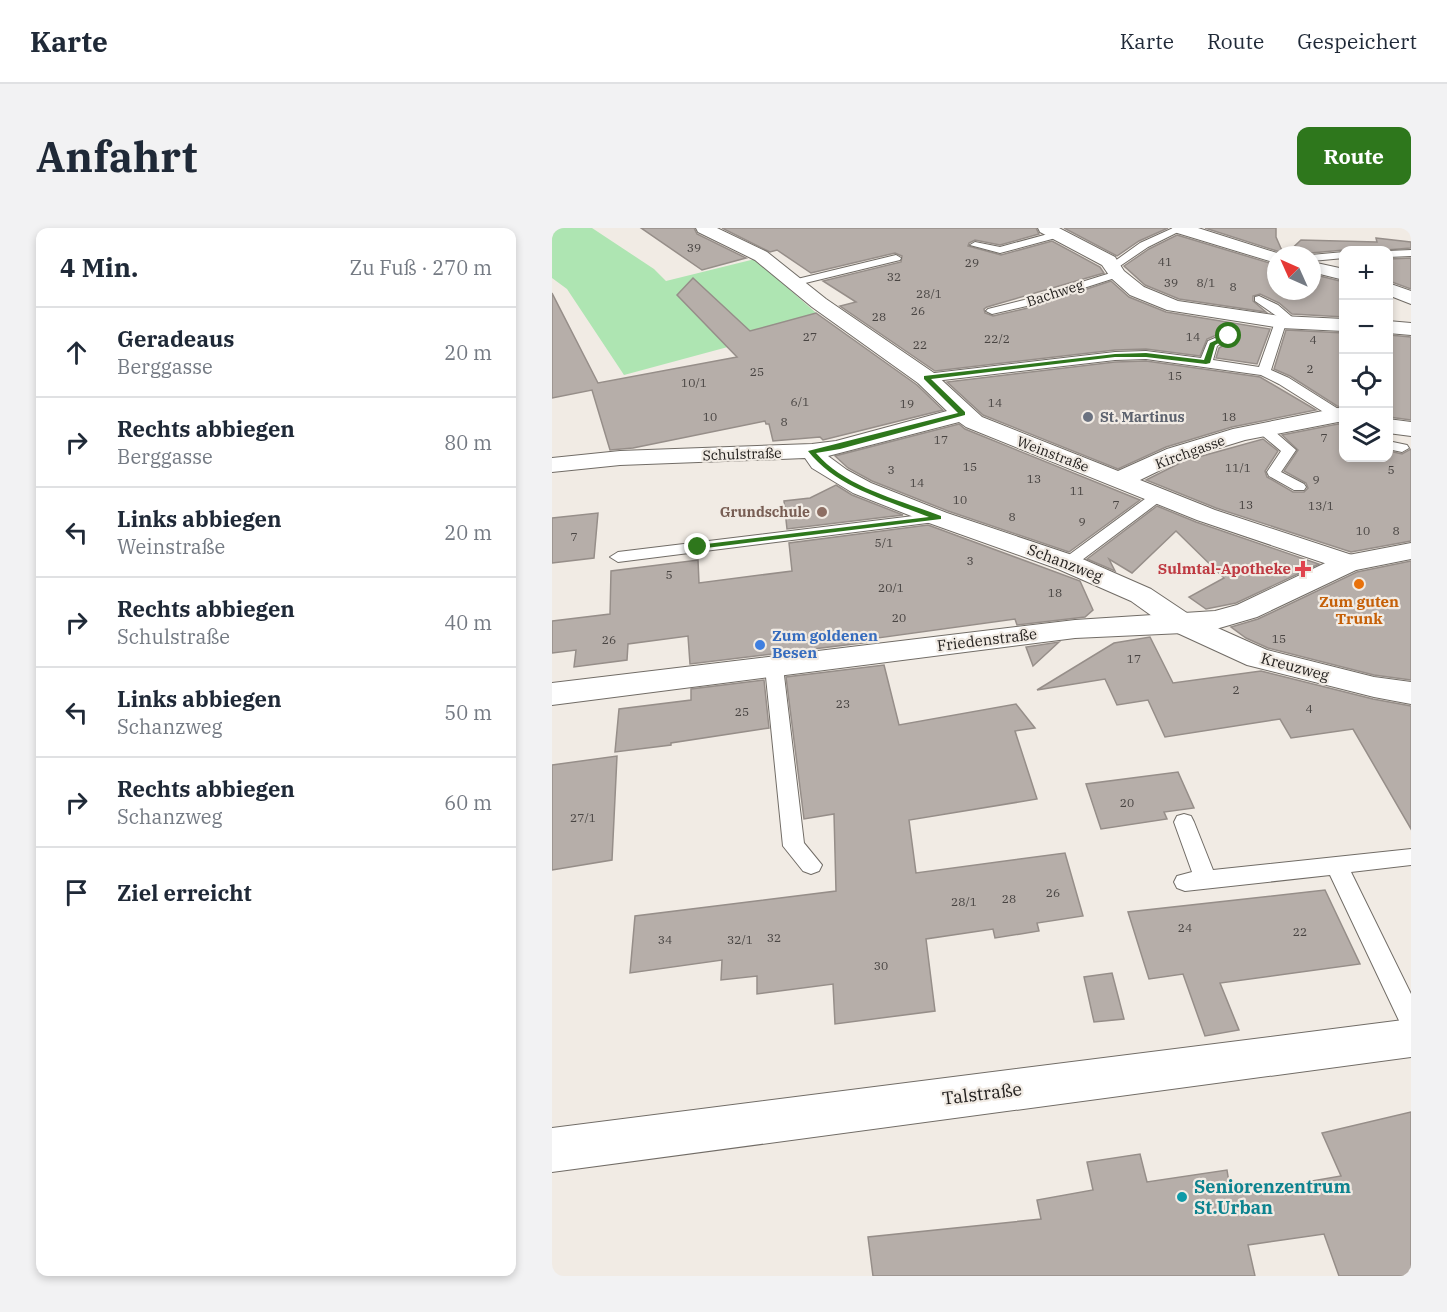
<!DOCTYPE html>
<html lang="de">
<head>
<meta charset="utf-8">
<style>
  :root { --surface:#fff; --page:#f2f2f3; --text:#1f2937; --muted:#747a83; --line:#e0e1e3; --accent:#2e771c }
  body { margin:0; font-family:"IBM Plex Serif",serif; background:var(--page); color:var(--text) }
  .controls { position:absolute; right:18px; top:18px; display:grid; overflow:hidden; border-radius:12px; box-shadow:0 3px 9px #0003 }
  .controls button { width:54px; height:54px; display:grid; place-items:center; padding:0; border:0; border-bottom:2px solid var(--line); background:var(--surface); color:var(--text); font:30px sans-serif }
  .compass { position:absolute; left:715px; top:18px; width:54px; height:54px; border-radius:50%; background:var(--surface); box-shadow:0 3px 9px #0003; rotate:315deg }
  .stop { position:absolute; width:18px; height:18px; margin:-14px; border:4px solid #2e771c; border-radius:50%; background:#fff }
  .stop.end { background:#2e771c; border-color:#fff; box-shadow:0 2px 6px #0008 }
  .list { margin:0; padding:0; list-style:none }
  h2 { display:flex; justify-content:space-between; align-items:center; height:78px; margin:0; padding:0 24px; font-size:26px }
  h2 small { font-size:20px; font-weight:400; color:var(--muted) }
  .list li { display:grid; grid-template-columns:39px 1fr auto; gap:18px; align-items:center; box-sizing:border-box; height:90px; padding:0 24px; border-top:2px solid var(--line) }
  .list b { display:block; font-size:22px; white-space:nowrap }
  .list p { margin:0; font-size:20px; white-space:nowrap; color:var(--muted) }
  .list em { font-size:20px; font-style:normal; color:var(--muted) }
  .icon { flex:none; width:33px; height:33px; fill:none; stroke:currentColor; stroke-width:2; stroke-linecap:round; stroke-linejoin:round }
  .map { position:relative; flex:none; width:859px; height:1048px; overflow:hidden; border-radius:12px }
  header { display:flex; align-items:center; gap:36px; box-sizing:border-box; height:84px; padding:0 30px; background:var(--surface); border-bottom:2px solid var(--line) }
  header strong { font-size:28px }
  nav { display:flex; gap:33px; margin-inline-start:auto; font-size:21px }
  .intro { display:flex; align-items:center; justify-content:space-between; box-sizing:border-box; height:144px; padding:0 36px }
  h1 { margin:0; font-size:42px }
  .button { padding:15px 27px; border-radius:12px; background:var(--accent); color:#fff; font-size:21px; font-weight:700 }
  main { display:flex; gap:36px; padding:0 36px }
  aside { flex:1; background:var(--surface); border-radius:12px; box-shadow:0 3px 9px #0003 }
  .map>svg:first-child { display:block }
</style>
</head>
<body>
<header>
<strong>Karte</strong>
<nav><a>Karte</a><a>Route</a><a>Gespeichert</a></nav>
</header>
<div class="intro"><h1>Anfahrt</h1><a class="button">Route</a></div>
<main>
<aside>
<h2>4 Min.<small>Zu Fuß · 270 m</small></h2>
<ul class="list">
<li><svg class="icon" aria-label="ahead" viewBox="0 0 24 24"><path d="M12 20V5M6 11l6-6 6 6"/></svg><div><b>Geradeaus</b><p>Berggasse</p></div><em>20 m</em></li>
<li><svg class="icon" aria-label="right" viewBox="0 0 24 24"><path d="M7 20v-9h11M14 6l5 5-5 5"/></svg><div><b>Rechts abbiegen</b><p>Berggasse</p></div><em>80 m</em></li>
<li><svg class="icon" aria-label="left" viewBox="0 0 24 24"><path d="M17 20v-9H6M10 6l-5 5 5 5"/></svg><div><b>Links abbiegen</b><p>Weinstraße</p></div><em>20 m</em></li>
<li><svg class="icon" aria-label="right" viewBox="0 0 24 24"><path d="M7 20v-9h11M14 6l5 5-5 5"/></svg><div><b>Rechts abbiegen</b><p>Schulstraße</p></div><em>40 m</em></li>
<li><svg class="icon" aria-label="left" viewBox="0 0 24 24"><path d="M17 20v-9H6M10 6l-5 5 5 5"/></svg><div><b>Links abbiegen</b><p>Schanzweg</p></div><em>50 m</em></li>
<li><svg class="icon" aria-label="right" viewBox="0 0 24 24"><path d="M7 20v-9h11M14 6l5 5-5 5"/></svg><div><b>Rechts abbiegen</b><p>Schanzweg</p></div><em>60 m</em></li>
<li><svg class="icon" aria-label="arrive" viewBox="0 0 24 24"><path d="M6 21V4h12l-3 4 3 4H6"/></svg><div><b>Ziel erreicht</b></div></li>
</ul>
</aside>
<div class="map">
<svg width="859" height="1048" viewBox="0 0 859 1048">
  <rect width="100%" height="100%" fill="#f1ebe4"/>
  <path fill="#aee5b2" d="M0,0h40l62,41 12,12 89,-22 68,60 -73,22 -126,34 -57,-86 -15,-11z"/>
  <g fill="#b6aea9" stroke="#968e89" stroke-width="1.5">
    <path d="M89,0h53l3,6 49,24 -44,12z"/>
    <path d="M170,0h314l3,6 -39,11 -25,-5 -6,3 -1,3 33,9 51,-14 48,26 4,6 -117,34 -3,2 1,4 8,3 39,-9 79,-26 18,16 37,15 104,17 -13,35 -41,-6 3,-10 18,-11 -9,-7 -21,9 -7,17 -54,-7 -31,1 -180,21 -95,-65 16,-4 -33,-21 78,-19 1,-6 -7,-3 -84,20 -34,-23 -7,2z"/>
    <path d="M512,0h104l-29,13 -22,15z"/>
    <path d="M653,0h71v9l7,16z"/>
    <path d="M625,7l99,30v26h36v-17l32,8v35l-52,-3 -13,-11 -19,-9 -7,2v5l13,11 -87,-13 -34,-14 -21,-19 25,-17z"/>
    <path d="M824,10l35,4v6l-25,2h-42l-33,3 -2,2h-24l16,-15 76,2z"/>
    <path d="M859,30v31l-22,-8v-22z"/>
    <path d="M141,50l57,53 66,-18 101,72 26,25 -120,30 -3,-3 -47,4 -4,-17h-3l-1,-3 -132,27 -23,2 -18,-60 -40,8v-105l46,90 139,-26 -60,-62z"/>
    <path d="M734,102l58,3v74l-7,-1 -47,-30 -16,-7z"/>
    <path d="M837,107l22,2v83l-22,-3z"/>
    <path d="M594,133l114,16 56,33 -84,17 -66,20 -48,22 -135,-54 -36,-33 168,-20z"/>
    <path d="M407,196l6,5 175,71 -71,52 -121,-41 -76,-30 -24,-13 -13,-12z"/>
    <path d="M786,196l6,1v33h45v-7l13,3 9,-5v92l-60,11 -135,-44 -70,-28 38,-19 79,-22 15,12 -13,20 2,6 26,15h11l4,-4 -2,-5 -22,-12 14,-21 -16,-15z"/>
    <path d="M284,257l16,10 51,20 -116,14 -3,-28 26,-3z"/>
    <path d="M605,278l39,16 123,42 -83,39 -30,6 -17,-12 35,-19 -48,-47 -44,42 -23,-14 6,12 -28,-12z"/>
    <path d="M46,285l-4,45 -42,5v-45z"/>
    <path d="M376,297l152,56 13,29 -8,7 -68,8 -2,-6 -138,19 1,3 -188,23 -2,-28 -60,8 -1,16 -53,7 2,-17 -24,3v-32l58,-7 1,-43 87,-11 1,23 93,-12 -3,-28z"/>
    <path d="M859,333v119l-37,-5 -106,-27 -22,-10 -15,-11 27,-8 99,-47z"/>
    <path d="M598,409l23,46 88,-12 112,28 38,7v123l-58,-100 -62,9 -11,-19 -115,18 -17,-37 -31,5 -12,-26 -68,11 77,-47z"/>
    <path d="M507,414l-26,24 -7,-19z"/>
    <path d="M332,437l15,60 117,-21 19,24 -20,3 22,68 -128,21 7,53 149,-20 18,63 -46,7 2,8 -44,7 -2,-9 -67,10 9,72 -100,13 -2,-40 -76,10v-18l-36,4 1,-20 -92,13 5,-57 201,-25 -2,-77 -30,5 -18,-142z"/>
    <path d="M212,452l5,48 -98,15v2l-56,7 4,-43 72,-9v-11z"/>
    <path d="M65,528l-5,104 -60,10v-105z"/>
    <path d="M626,544l16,36 -30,4 3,7 -66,10 -15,-45z"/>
    <path d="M773,662l35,74 -140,19 19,47 -34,6 -22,-62 -34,5 -21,-67z"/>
    <path d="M560,745l12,46 -30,3 -10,-45z"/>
    <path d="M859,884v164h-72l-15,-42 -76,11 7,31h-382l-5,-39 173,-18 -4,-19 56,-10 -6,-28 53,-8 7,28 80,-12 4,25 110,-19 -19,-43z"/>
  </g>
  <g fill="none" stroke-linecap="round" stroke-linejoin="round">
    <defs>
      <g id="service">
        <path d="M621,0h13l-38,19 -31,21 -4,1 -5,-3 32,-23z"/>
        <path d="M507,3l5,3 -1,2 -63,17 -30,-8 5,-3 25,5z"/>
        <path d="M859,22v6l-23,1v-6z"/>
        <path d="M792,24v6l-32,3 -1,-6z"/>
        <path d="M344,27l5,3 -1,2 -107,26 -5,-3 1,-2z"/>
        <path d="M565,43l4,1v4l-90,29 -39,9 -6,-3 2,-2 36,-9z"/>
        <path d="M707,68l19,9 21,18 -6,4 -7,-4 -15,47 18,8 54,34v6h-10l-54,-34 -18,-9 -115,-16 -31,1 -189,22 -6,-4 6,-4 189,-22 31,-1 55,7 7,-17 21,-9 6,4 -18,10 -4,14 46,7 16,-45 6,-3 -26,-18v-4z"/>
        <path d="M710,196l5,1 29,25 -15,22 23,12 2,3 -2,3h-10l-25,-14 -2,-4 14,-21 -24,-20 -2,-3z"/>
        <path d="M836,213l19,4 2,3 -7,4 -14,-3z"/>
        <path d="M606,264l7,4 -2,3 -89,67h-12l-2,-3 2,-3 91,-67z"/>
        <path d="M386,285l5,2 3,3 -3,3 -325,41 -8,-5 8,-5z"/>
        <path d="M222,433l6,2 3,4 21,176 18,22 -3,6 -8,3 -8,-3 -20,-25 -18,-179 3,-4z"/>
        <path d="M632,586l7,2 3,6 19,48 198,-21v16l-60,7 60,122v36l-9,-3 -72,-152 -145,16 -8,-3 -3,-6 3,-6 15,-4 -18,-50 3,-6z"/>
      </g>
      <g id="minor">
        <path d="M144,0h21l50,24 59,47 108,74 48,44 136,54 49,-22 66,-20 105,-21 6,1v14l-6,-1 -93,18 -62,19 -43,21 75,30 143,47 4,6 -4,6 -10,2 -151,-51 -231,-93 -7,-5 -131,34 19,14 24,13 76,30 131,44 73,32 42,28 74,33 107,27 37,5v22l-37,-7 -127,-32 -74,-34 -42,-30 -73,-32 -129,-46 -76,-30 -41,-25 -7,-10 -185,7 -68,7v-14l68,-7 192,-7 24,-3 111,-30 -29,-28 -106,-76 -57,-47 -57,-28z"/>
        <path d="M486,0h21l56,29 9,14 20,16 34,14 103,15 63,3v12l-63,-3 -114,-18 -37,-15 -19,-17 -9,-13 -62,-33z"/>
        <path d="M620,0h26l85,27h-7v8l-102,-31z"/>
        <path d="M760,34l32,7v11l-32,-8z"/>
        <path d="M836,55l23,8v13l-23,-9z"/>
        <path d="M836,93l23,2v12l-23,-2z"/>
        <path d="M836,191l23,3v14l-23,-3z"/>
        <path d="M859,791v38l-859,115v-44z"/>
      </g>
      <path id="tertiary" d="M859,315v16l-55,11 -99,47 -41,12 -33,4 -108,5 -523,67v-22l523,-63 140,-9 22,-6 101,-48z"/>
    </defs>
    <use href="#service" stroke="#716c66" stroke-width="2"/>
    <use href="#minor" stroke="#716c66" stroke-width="2"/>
    <use href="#tertiary" stroke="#716c66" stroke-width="2"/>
    <use href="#service" fill="#fff" fill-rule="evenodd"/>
    <use href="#minor" fill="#fff" fill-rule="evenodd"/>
    <use href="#tertiary" fill="#fff" fill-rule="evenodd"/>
  </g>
  <path fill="#2e771c" d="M675,107l5,1 -17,9 -5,18 -4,1 -60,-7h-31l-184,22 34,33v3l-125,34 -24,4c30,35 84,47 125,63v3l-243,30 -4,-2 4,-2 231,-28c-42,-17 -92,-29 -121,-66l150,-38 -34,-34v-3l191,-22 31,-1 58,7 6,-17z"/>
  <circle fill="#6b7280" stroke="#f1ebe4" stroke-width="2" cx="536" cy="189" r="6"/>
  <circle fill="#8d6e63" stroke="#f1ebe4" stroke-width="2" cx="270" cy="284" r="6"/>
  <path fill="#e0444e" stroke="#f1ebe4" stroke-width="2" d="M748 332h6v6h6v6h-6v6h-6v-6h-6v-6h6z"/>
  <circle fill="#e8710a" stroke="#f1ebe4" stroke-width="2" cx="807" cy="356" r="6"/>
  <circle fill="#3f7fe0" stroke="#f1ebe4" stroke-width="2" cx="208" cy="417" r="6"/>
  <circle fill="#0f9aa8" stroke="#f1ebe4" stroke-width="2" cx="630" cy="969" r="6"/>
  <g text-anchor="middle" stroke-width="4.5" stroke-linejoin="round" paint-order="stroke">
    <g font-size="12" fill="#484442">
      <text x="142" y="24">39</text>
      <text x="613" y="38">41</text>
      <text x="420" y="39">29</text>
      <text x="342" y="53">32</text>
      <text x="619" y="59">39</text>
      <text x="654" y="59">8/1</text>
      <text x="681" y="63">8</text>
      <text x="377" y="70">28/1</text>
      <text x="366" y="87">26</text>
      <text x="327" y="93">28</text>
      <text x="258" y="113">27</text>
      <text x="641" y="113">14</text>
      <text x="445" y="115">22/2</text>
      <text x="761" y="116">4</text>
      <text x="368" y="121">22</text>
      <text x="758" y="145">2</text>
      <text x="205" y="148">25</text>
      <text x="623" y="152">15</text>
      <text x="142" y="159">10/1</text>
      <text x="248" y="178">6/1</text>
      <text x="443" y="179">14</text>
      <text x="355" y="180">19</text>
      <text x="158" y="193">10</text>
      <text x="677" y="193">18</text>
      <text x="232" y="198">8</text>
      <text x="772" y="214">7</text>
      <text x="389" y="216">17</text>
      <text x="418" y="243">15</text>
      <text x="686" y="244">11/1</text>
      <text x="339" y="246">3</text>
      <text x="839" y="246">5</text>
      <text x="482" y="255">13</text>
      <text x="764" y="256">9</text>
      <text x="365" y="259">14</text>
      <text x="525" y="267">11</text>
      <text x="408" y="276">10</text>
      <text x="564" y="281">7</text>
      <text x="694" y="281">13</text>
      <text x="769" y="282">13/1</text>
      <text x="460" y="293">8</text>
      <text x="530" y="298">9</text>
      <text x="811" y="307">10</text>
      <text x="844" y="307">8</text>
      <text x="22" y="313">7</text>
      <text x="332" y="319">5/1</text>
      <text x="418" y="337">3</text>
      <text x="117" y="351">5</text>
      <text x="339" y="364">20/1</text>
      <text x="503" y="369">18</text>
      <text x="347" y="394">20</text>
      <text x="727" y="415">15</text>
      <text x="57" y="416">26</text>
      <text x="582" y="435">17</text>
      <text x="684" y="466">2</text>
      <text x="291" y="480">23</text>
      <text x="757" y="485">4</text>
      <text x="190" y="488">25</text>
      <text x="575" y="579">20</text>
      <text x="31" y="594">27/1</text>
      <text x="501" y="669">26</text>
      <text x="457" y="675">28</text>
      <text x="412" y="678">28/1</text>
      <text x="633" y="704">24</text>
      <text x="748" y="708">22</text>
      <text x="222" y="714">32</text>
      <text x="113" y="716">34</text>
      <text x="188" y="716">32/1</text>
      <text x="329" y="742">30</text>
    </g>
    <g font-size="14" fill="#24211f" stroke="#f1ebe4">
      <text transform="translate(503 65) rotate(-18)" y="5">Bachweg</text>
      <text transform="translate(638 224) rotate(-20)" y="5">Kirchgasse</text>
      <text transform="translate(190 226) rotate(-2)" y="5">Schulstraße</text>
      <text transform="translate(501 226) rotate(21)" y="5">Weinstraße</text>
    </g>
    <g font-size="14" font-weight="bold" fill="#5b616d" stroke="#f1ebe4" text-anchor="start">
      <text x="548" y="194">St. Martinus</text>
    </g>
    <g font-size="14" font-weight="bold" fill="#785e54" stroke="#f1ebe4" text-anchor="end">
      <text x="258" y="289">Grundschule</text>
    </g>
    <g font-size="15" fill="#24211f" stroke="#f1ebe4">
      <text transform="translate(513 335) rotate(21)" y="5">Schanzweg</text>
      <text transform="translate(435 412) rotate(-7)" y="5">Friedenstraße</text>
      <text transform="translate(743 439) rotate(15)" y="5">Kreuzweg</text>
    </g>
    <g font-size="15" font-weight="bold" fill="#be3a42" stroke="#f1ebe4" text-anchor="end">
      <text x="739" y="346">Sulmtal-Apotheke</text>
    </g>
    <g font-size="15" font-weight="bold" fill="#c56008" stroke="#f1ebe4">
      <text x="807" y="379">Zum guten<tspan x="807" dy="17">Trunk</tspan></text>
    </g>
    <g font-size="15" font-weight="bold" fill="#366cbe" stroke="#f1ebe4" text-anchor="start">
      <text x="220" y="413">Zum goldenen<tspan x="220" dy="17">Besen</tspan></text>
    </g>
    <g font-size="18" fill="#24211f" stroke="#f1ebe4">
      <text transform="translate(430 866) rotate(-7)" y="6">Talstraße</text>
    </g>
    <g font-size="18" font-weight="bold" fill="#0d838f" stroke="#f1ebe4" text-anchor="start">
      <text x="642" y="965">Seniorenzentrum<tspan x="642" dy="21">St.Urban</tspan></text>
    </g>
  </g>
</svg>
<div class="controls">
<button>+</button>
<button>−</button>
<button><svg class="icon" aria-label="locate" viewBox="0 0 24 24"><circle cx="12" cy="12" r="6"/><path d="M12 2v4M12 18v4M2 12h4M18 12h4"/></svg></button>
<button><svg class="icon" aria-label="layers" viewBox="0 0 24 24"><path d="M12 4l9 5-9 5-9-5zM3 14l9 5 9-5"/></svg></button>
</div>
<svg class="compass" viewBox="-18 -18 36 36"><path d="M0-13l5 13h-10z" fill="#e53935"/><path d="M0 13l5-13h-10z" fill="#747a83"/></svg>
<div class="stop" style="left:677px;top:108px"></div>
<div class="stop end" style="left:146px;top:319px"></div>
</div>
</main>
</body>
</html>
